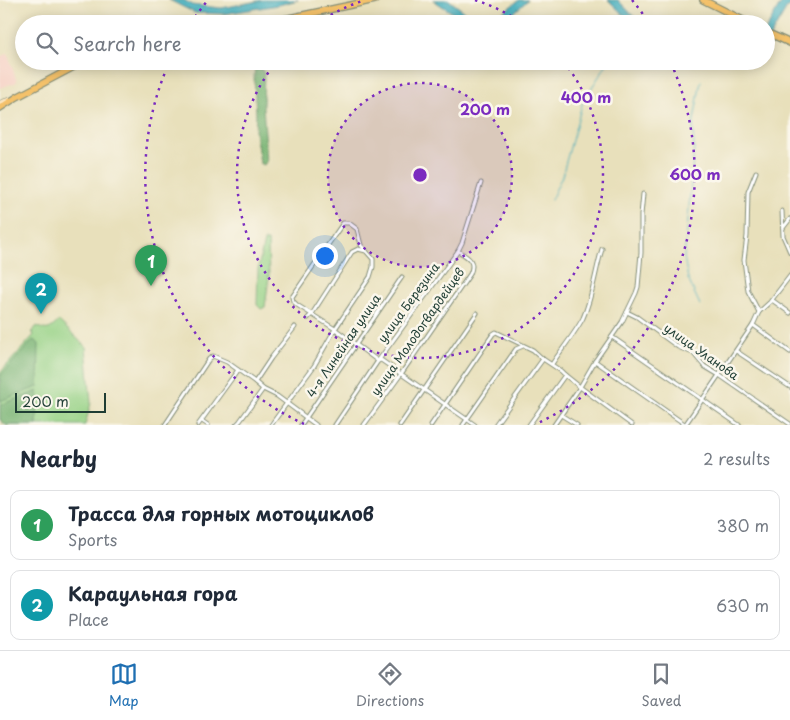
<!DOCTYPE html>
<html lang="en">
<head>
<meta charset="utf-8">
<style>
  :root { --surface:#fff; --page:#f6f6f7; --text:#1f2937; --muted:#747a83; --line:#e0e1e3; --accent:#1f6fb2 }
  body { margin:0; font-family:"Playpen Sans",sans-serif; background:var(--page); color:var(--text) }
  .scale { position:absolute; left:15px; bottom:12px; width:91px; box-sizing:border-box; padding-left:5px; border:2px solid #1f3d34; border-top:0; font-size:14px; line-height:18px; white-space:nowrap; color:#1f3d34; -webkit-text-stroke:4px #fbf7ec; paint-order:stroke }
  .you { position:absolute; left:324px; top:255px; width:18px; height:18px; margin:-12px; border:4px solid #fff; border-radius:50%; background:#1a73e8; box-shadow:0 0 0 8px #1a73e833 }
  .badge { display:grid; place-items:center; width:32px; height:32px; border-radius:50%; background:var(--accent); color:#fff; font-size:16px; font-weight:700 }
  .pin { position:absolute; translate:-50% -41px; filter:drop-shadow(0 1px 2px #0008) }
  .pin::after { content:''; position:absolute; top:26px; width:18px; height:15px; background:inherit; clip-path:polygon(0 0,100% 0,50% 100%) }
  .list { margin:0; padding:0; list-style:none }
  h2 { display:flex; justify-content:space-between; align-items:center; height:65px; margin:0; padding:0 20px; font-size:21px }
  h2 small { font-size:16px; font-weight:400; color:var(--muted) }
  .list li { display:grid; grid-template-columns:32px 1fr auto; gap:15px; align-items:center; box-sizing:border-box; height:70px; margin:0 10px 10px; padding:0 10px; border:1px solid var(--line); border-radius:10px }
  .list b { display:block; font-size:19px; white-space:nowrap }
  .list p { margin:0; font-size:16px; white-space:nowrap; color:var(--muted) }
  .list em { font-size:16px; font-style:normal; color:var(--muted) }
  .icon { flex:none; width:28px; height:28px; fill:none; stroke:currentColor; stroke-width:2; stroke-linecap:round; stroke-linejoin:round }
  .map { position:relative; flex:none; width:790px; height:425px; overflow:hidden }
  .search { position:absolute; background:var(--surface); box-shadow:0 2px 12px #0003; left:15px; right:15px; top:15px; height:55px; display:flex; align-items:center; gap:12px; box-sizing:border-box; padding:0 18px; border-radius:28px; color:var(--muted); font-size:19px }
  .sheet { height:225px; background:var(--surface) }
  nav { display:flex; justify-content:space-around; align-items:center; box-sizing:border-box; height:70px; border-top:1px solid var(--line); background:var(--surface); font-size:14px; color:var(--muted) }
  nav a { display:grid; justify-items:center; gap:2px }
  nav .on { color:var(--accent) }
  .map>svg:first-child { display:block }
</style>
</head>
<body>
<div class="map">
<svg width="790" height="425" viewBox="0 0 790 425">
  <rect width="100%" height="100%" fill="#fbf7ec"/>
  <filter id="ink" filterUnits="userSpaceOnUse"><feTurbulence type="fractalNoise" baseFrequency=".02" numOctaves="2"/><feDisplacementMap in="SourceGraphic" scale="10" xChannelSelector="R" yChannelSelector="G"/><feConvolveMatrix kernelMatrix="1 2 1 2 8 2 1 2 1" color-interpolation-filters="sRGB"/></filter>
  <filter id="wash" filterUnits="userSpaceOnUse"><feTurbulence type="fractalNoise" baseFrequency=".0096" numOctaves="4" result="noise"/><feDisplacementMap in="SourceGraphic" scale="20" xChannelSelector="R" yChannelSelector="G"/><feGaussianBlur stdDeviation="1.12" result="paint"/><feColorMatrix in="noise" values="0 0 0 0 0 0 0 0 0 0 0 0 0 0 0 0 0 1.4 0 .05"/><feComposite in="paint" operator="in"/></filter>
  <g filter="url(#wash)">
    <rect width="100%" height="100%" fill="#e8e0bb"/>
    <path fill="#f6d1c5" d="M8,54l9,28 -17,6v-32z"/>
    <g fill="#97d286" stroke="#5b885d">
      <path d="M264,241h4l1,36 -4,30 -4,2 -4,-4 1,-36z"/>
      <path d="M59,321l27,26 5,56 -6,22h-79l-6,-5v-47l34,-38 -2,-3 5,-6c11,7 14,2 22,-5z"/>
    </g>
    <g fill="#79b473" stroke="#4c7854">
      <path d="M259,66l5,7 -1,33 4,55 -3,4 -4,-2 -5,-31 1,-17 -2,-39 1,-9z"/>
      <path d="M33,340l4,2 2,2 -1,43 -38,14v-25z"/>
      <path d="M38,391l-1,34h-31l-6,-5v-15z"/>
    </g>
    <g fill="#3caaba" stroke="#2e7477">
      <path d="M169,0h15l9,5 28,3 42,-8h35l-19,5 -55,9 -29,-1z"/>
      <path d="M433,0h16l20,15 10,4h12l8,-4 20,-15h9l-23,21 -7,3h-25l-22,-12z"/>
      <path d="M608,0h10l23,24h-8z"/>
      <path d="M786,0h4v6l-3,2 -21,36v-15l13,-23z"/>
    </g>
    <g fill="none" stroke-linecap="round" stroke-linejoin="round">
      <g stroke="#3caaba" stroke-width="1">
        <path d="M551,200l11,-24 21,-75 26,-40"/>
        <path d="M700,305l-12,-26 -4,-22 3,-26 7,-83 -1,-23 8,-44"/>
      </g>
    </g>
  </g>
  <g filter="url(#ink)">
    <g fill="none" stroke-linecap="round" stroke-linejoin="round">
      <defs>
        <g id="minor">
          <path d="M756,172l-8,20 -1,44 -3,24 4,31 11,21"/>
          <path d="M782,211l1,25 7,16"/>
          <path d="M783,228l7,-9"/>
          <path d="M366,251l-5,-6 -4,-16 -8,-6h-6l-51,74 1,4 4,4 38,24 43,32 3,-1 94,65"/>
          <path d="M772,300l18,13"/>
          <path d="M627,312l10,5 41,30 15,6 11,13 15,9 71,49"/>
          <path d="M753,325l37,27"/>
          <path d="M612,337l127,88"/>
          <path d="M736,351l54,36"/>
          <path d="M595,361l91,64"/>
          <path d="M552,364c9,-14 24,-32 31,-46 10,-22 12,-46 19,-69"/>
          <path d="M255,382l16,-24 24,-31"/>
          <path d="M561,415l16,10"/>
          <path d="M202,421l6,4"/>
          <path d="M165,425l44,-66 4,-3 14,6 28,20 8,7 14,7 39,29"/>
          <path d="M198,425l40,-55"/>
          <path d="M236,425l4,-4 23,-32"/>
          <path d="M271,425l43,-59 21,-37 35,-52 3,-10v-8l-7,-8 -8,-2 -6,3 -40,62 -4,4"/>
          <path d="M301,425l101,-148"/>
          <path d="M335,425l43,-64 80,-110 4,-8 19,-60"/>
          <path d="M364,425l37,-51 69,-100c6,-13 -2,-17 -12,-23"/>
          <path d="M400,425l77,-112"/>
          <path d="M431,425l62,-91 3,-2 37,18 10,9 18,12 4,4 15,12 52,38"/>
          <path d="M463,425l53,-76 7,-3"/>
          <path d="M495,425l48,-66"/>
          <path d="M529,425l36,-50"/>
          <path d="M554,425l26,-38 15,-26 27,-39 14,-29 2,-6 3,-34v-38l2,-21"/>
          <path d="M685,425l68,-100 6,-13 11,-10 20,-26"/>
        </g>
        <path id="secondary" d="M0,103l9,-3"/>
        <g id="trunk">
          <path d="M703,0l48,24"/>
          <path d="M222,24l62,-5 91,-19"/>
          <path d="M766,32l24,11"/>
          <path d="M0,108l17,-11 68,-36"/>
        </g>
      </defs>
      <use href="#minor" stroke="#848e78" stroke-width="5"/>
      <use href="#secondary" stroke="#848e78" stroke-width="6"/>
      <use href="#trunk" stroke="#848e78" stroke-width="8"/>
      <use href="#minor" stroke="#fff" stroke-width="3"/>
      <use href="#secondary" stroke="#fbe6c3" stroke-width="4.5"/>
      <use href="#trunk" stroke="#f4c16a" stroke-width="5.5"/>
    </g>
  </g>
  <circle cx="420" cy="175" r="92" fill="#7b2cbf" fill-opacity=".12"/>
  <g fill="none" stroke="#7b2cbf" stroke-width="2.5" stroke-dasharray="2.5 5">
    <circle cx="420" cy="175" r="92"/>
    <path d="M318 23A183 183 0 0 1 365 0M475 0A183 183 0 0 1 522 23M564 62A183 183 0 1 1 276 62"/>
    <path d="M304 424A275 275 0 0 1 169 63M191 23A275 275 0 0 1 208 0M632 0A275 275 0 0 1 649 23M671 63A275 275 0 0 1 536 424"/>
  </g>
  <g text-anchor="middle" stroke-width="5" stroke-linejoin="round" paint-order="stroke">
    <g font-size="12" fill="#1f3d34" stroke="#fbf7ec">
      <text transform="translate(409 303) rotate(-54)" y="4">улица Березина</text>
      <text transform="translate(418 332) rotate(-55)" y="4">улица Молодогвардейцев</text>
      <text transform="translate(344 346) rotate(-56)" y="4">4-я Линейная улица</text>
      <text transform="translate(701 352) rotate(35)" y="4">улица Уланова</text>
    </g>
  </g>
  <circle cx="420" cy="175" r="8" fill="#7b2cbf" stroke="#fbf7ec" stroke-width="2.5"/>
  <g font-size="15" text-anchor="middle" font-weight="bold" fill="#7b2cbf" stroke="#fbf7ec" stroke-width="5" stroke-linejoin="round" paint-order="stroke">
    <text x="586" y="103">400 m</text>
    <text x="485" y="115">200 m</text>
    <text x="695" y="180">600 m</text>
  </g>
</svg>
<div class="scale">200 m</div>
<div class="you"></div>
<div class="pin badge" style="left:151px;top:286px;background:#2e9e5b">1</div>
<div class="pin badge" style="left:41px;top:314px;background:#0f9aa8">2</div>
<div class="search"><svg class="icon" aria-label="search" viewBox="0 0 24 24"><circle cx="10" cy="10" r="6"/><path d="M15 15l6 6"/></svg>Search here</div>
</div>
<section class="sheet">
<h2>Nearby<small>2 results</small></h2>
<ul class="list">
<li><span class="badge" style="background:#2e9e5b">1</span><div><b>Трасса для горных мотоциклов</b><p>Sports</p></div><em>380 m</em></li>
<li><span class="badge" style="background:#0f9aa8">2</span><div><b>Караульная гора</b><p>Place</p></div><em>630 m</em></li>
</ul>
</section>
<nav>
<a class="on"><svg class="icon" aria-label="map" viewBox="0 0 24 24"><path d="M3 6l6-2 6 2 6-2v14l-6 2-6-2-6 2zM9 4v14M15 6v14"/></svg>Map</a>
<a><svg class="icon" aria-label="directions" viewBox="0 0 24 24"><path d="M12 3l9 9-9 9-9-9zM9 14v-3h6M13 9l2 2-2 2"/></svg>Directions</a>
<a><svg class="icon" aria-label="saved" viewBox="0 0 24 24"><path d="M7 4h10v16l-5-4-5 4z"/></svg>Saved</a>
</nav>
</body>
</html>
